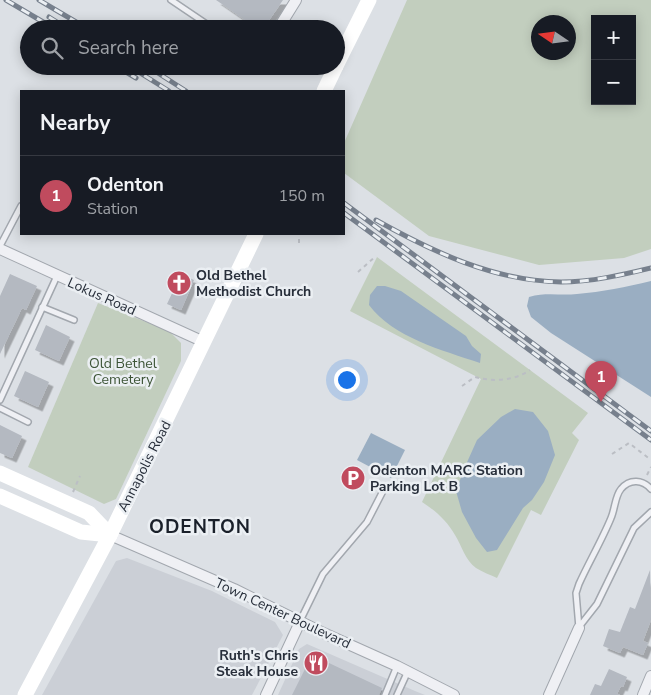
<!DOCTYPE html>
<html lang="en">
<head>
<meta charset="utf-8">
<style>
  :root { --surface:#171b24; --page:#20242c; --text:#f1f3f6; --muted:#9ea1a6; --line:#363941; --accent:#c04b5e }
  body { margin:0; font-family:"Nunito Sans",sans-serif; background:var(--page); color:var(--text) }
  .controls { position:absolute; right:15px; top:15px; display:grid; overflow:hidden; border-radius:0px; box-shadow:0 2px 12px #0003 }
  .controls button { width:45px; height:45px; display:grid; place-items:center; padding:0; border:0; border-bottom:1px solid var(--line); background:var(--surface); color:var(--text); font:25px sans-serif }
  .compass { position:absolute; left:531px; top:15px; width:45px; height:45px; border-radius:50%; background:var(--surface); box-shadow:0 2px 12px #0003; rotate:283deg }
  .you { position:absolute; left:346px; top:379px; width:18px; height:18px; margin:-12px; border:4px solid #fff; border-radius:50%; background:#1a73e8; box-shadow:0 0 0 8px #1a73e833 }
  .badge { display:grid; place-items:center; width:32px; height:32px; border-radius:50%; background:var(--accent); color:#fff; font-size:16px; font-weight:700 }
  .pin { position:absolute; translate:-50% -41px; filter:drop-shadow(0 1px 2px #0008) }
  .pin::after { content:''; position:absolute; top:26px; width:18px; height:15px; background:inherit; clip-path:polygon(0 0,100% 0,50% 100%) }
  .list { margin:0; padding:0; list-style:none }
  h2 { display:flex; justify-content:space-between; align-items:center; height:65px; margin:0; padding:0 20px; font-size:21px }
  h2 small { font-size:16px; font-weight:400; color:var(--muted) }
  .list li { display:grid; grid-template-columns:32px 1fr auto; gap:15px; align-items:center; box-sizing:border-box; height:80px; padding:0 20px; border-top:1px solid var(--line) }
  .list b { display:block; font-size:19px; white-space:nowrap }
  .list p { margin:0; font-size:16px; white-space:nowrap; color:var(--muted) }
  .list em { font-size:16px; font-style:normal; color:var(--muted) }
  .icon { flex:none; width:28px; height:28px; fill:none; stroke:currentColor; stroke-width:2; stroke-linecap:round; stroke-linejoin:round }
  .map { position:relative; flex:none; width:651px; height:695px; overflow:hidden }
  .search { position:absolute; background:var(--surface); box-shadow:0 2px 12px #0003; left:20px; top:20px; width:325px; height:55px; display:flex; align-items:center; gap:12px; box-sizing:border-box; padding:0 18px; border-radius:28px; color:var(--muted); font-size:19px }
  .panel { position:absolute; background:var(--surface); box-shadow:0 2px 12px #0003; left:20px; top:90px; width:325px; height:145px; border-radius:0px }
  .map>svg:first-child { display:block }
</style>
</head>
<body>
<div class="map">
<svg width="651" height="695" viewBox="0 0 651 695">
  <defs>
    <filter id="shadow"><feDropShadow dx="4.5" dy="4.5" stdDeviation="0" flood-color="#0004"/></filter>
  </defs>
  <rect width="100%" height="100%" fill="#dce0e5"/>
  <g fill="#cbcfd6">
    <path d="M127,558l85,33 63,31 8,13 -31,60h-210l74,-134z"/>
    <path d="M307,644l108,47 10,4h-147l21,-46z"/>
  </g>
  <g fill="#c2cebe" fill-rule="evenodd">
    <path d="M407,0h244v249l-27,9 -85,7 -110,-29 -85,-63v-30zM595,19h37v82h-37zM538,22h30v30h-30z"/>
    <path d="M377,257l211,156 -16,20 7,7 -38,75 -10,-5 -34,68c-6,-3 -15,-6 -21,-10 -11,-8 -14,-22 -21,-33 -8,-14 -19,-24 -33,-33l59,-123 -131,-68z"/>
    <path d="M98,303l71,28 12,12v18l-65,138 -12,5 -76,-37z"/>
  </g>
  <g fill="#9aaec2">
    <path d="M651,281v116l-100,-64 -20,-16 -4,-11 2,-9c18,-5 31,-1 48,-3 25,-2 49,-7 74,-13z"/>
    <path d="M377,286h8l16,5 65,45 6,10 9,8 -1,9c-38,-13 -86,-25 -111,-58l1,-10z"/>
    <path d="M515,409l18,3 15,19 7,24 -11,27 -12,18 -9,8 -26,42 -10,2 -11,-14 -14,-26 -6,-21 8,-22 13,-29 24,-23z"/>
    <path d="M371,433l34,17 -14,28 -34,-18z"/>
  </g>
  <g fill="#b4b9c1" filter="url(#shadow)">
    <path d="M216,0h67l-20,29h-5z"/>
    <path d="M10,274l27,12 -11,24 -4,-2 -22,46v-58z"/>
    <path d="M181,274l13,6 -13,30 -14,-6z"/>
    <path d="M46,325l24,12 -11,24 -24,-11z"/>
    <path d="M25,371l24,11 -11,25 -24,-11z"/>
    <path d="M0,425l22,11 -10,22 -12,-5z"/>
    <path d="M650,570l1,50 -8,21 5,2 -5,12 -20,-8 -3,6 -17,-7 6,-17 11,3 10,-25 5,2z"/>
    <path d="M312,655l70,33 -3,7h-87z"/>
    <path d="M609,669l18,8 -4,10 -2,-1 -4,8 3,1h-30l5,-11 6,2z"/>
  </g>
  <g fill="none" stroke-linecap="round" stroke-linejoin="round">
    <defs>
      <g id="lane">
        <path d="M171,0l43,29"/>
        <path d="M0,246l21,-40"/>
        <path d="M42,307l32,13"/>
        <path d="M0,400l57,-124"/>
        <path d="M0,408l28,14"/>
        <path d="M300,621l23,-47 44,-52 16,-31"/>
        <path d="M579,627l18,-23 37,-76 17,-16"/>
        <path d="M579,628l-3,-35 3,-9c10,-22 23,-44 32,-66 4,-9 4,-22 10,-29 9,-11 22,-9 30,0"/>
        <path d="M385,695l12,-29"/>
        <path d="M397,695l11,-24"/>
      </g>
      <g id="street">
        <path d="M278,29l18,-29"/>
        <path d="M0,249l204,93"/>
        <path d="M110,535l124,54 85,42 78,35 57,29"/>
        <path d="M266,695l34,-73"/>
        <path d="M549,695l30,-67"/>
        <path d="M643,695l8,-19"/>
      </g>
    </defs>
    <use href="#lane" stroke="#a2a7ae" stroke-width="8"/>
    <use href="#street" stroke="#a2a7ae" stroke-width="12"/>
    <g stroke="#bbbec4" stroke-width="2" stroke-dasharray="4 4" stroke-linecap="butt">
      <path d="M299,243v-9"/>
      <path d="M358,272l18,-16"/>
      <path d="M462,386l13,-9c18,5 39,4 55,-7"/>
      <path d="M612,454l17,-11 22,17"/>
      <path d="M647,475l4,-8"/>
      <path d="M73,492l7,-16"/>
    </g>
    <use href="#lane" stroke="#eff0f4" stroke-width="5"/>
    <use href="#street" stroke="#eff0f4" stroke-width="10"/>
    <g stroke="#fff" stroke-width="15">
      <path d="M336,66l33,-66"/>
      <path d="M324,91l12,-25"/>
      <path d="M0,473l89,40 21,22"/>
      <path d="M0,496l81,36 29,3"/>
      <path d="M25,695l85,-160 146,-301"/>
    </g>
    <defs>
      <g id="rail">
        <path d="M6,0l49,29"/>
        <path d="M39,0l49,29"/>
        <path d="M49,17l19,12"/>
        <path d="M116,66l20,12"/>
        <path d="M129,66l40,25"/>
        <path d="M147,66l39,25"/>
        <path d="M344,203l307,228"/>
        <path d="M344,213l307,227"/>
        <path d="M376,220c57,32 118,61 185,62 30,0 61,-7 90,-14"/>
      </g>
    </defs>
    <use href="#rail" stroke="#77808d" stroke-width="5"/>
    <use href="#rail" stroke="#ebeff3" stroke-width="3" stroke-dasharray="9" stroke-linecap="butt"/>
  </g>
  <defs>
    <symbol id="church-disc" viewBox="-11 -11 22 22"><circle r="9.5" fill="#c04b5e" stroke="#ebeff3"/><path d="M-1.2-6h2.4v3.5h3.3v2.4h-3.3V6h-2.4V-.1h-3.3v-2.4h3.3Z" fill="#fff"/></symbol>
    <symbol id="parking-disc" viewBox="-11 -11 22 22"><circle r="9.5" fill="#c04b5e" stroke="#ebeff3"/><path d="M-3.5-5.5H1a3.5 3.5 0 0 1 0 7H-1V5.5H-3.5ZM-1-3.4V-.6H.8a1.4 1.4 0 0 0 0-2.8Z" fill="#fff"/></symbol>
    <symbol id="restaurant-disc" viewBox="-11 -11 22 22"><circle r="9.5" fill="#c04b5e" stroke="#ebeff3"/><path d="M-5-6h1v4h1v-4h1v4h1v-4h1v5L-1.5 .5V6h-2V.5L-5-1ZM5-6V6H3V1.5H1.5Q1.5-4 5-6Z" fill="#fff"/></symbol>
  </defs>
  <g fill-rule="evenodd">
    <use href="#church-disc" x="165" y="269" width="28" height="28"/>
    <use href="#parking-disc" x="339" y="464" width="28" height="28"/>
    <use href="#restaurant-disc" x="302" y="649" width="28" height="28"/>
  </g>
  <g text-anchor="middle" stroke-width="5" stroke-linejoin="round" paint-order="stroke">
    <g font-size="14" font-weight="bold" fill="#272e3a" stroke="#ebeff3" text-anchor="start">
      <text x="196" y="280">Old Bethel<tspan x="196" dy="16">Methodist Church</tspan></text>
      <text x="370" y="475">Odenton MARC Station<tspan x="370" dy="16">Parking Lot B</tspan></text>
      <text x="298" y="660" text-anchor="end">Ruth's Chris<tspan x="298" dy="16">Steak House</tspan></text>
    </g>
    <g font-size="14" fill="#272e3a" stroke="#ebeff3">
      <text transform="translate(102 296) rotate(24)" y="5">Lokus Road</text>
      <text transform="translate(144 466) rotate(-63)" y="5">Annapolis Road</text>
      <text transform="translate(283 613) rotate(25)" y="5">Town Center Boulevard</text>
    </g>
    <g font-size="14" fill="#3c5436" stroke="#ebeff3">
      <text x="123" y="368">Old Bethel<tspan x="123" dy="16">Cemetery</tspan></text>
    </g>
    <g font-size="19" font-weight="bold" letter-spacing="1" fill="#1a202a" stroke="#ebeff3">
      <text x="200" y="533">ODENTON</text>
    </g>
  </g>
</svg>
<div class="controls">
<button>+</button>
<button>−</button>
</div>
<svg class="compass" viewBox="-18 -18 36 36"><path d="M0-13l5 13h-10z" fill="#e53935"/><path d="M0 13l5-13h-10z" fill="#9ea1a6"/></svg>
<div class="you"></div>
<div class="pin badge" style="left:601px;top:402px">1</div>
<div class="search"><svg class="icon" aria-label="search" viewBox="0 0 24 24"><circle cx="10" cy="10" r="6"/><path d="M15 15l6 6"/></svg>Search here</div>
<section class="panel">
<h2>Nearby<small></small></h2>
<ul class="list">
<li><span class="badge">1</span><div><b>Odenton</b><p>Station</p></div><em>150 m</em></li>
</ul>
</section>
</div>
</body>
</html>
